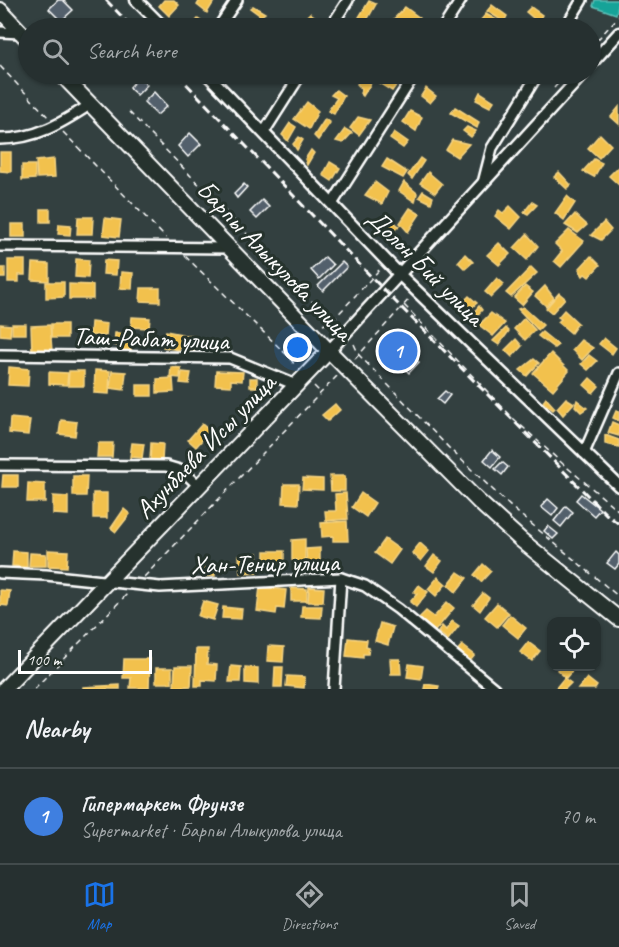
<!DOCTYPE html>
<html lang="en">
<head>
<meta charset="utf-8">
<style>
  :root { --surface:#263030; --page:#323c3c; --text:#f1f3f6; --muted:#a4a9ab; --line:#424b4c; --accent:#1a73e8 }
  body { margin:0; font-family:Caveat,sans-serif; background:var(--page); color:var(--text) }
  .controls { position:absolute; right:18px; bottom:18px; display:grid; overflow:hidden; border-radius:12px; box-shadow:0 2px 4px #0004 }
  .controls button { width:54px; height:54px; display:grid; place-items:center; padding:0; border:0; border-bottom:2px solid var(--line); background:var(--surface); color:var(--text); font:30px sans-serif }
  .scale { position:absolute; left:18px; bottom:15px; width:134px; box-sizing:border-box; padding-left:6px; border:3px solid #fff; border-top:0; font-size:16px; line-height:21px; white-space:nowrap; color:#fff; -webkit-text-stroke:4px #26332d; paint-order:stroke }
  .you { position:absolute; left:298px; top:348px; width:21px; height:21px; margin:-15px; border:4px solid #fff; border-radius:50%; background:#1a73e8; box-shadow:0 0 0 9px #1a73e833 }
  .badge { display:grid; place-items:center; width:39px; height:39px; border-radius:50%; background:var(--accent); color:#fff; font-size:20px; font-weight:700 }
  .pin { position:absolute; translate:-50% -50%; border:3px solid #fff; box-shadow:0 2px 6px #0006 }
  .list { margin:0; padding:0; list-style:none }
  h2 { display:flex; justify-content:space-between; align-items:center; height:78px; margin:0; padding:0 24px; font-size:26px }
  h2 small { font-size:20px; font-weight:400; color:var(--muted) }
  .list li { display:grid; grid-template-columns:39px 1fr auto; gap:18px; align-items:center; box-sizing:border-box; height:96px; padding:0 24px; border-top:2px solid var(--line) }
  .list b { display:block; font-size:22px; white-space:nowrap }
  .list p { margin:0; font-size:20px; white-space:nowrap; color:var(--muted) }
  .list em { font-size:20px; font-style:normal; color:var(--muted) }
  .icon { flex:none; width:33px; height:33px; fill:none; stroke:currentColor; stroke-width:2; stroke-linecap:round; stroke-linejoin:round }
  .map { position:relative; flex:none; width:619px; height:689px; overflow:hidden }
  .search { position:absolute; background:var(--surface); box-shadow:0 2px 4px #0004; left:18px; right:18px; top:18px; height:66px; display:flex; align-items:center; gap:15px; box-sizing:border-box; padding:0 21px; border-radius:33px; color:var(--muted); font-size:22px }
  .sheet { height:174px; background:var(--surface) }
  nav { display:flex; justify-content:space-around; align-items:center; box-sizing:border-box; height:84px; border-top:2px solid var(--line); background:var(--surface); font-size:16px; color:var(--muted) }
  nav a { display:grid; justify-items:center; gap:3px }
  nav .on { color:var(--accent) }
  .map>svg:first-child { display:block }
</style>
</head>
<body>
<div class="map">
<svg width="619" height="689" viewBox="0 0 619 689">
  <rect width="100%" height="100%" fill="#334040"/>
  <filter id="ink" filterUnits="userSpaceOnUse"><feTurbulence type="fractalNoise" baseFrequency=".0167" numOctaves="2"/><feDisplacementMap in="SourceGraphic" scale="12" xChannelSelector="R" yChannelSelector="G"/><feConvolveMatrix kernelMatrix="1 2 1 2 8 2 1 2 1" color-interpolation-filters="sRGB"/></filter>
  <g filter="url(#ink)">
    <g fill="#f2c14e" stroke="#f6d483" stroke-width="1.5">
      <path d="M164,0h10l5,5 -10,11 -10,-10z"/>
      <path d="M200,0h15l-8,13 -10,-8z"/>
      <path d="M369,1l7,3 -10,18 -7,-5z"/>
      <path d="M492,5l15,11 -3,6 -17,-11z"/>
      <path d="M253,6l12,7 -4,3 -11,-8z"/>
      <path d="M405,7l15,11 -9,10 -8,-5 -4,4 -7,-6z"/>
      <path d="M531,7l11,8 -4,7 -12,-10z"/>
      <path d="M310,13l10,7 -3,6 -14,-6z"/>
      <path d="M486,14l14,8 -6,6h-17l-2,-1z"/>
      <path d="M198,19l9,6 -3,3h-14z"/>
      <path d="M374,21l12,6 -1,1h-15z"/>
      <path d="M243,22l15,5 -12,1 -6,-3z"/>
      <path d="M525,22l11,6h-16z"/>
      <path d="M364,74h12l21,10 -5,7z"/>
      <path d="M360,78l11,5 -8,13 -3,-3 2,-4 -5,-5z"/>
      <path d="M426,88l10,8 -6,7 -9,-7z"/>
      <path d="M336,90l8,6 -10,18 -6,-3 9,-13 -6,-3z"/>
      <path d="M480,92l14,9 -4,6 -14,-7z"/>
      <path d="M307,102l11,9 -9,18 -15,-10z"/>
      <path d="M455,107l24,15 -2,6 -26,-15z"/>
      <path d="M619,107v17l-8,-7z"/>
      <path d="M410,111l12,6 -6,14 -13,-9z"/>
      <path d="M358,117l12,3 -11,15 -9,-7z"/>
      <path d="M325,119l5,4 -12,17 -4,-4z"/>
      <path d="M290,123l6,4 -8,14 -6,-6z"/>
      <path d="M467,127l9,4 -5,6 -8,-6z"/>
      <path d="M345,129l7,4 -9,10 -7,-2z"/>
      <path d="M394,132l14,10 -5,6 -13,-9z"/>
      <path d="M600,134l11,11 -12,13 -11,-10z"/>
      <path d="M299,137l4,3 -6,10 -4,-6z"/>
      <path d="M452,140l17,4 -12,13 -11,-7z"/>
      <path d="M311,150l3,3 -7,12 -2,-6z"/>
      <path d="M0,152h11v20l-11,-1z"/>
      <path d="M420,158l4,3 -12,18 -4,-4z"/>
      <path d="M54,159l1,18 -18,1 -1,-17z"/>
      <path d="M387,159l20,13 -4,6 -21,-11z"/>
      <path d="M594,159l8,4 -8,14 -11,-6z"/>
      <path d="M330,162l10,6 -8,13 -9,-6z"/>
      <path d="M22,165h13v14l-13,1z"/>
      <path d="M618,167l1,2v16l-10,-9z"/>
      <path d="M428,172l14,12 -7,9 -15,-10z"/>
      <path d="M559,172l12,13 -4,4 -13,-12z"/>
      <path d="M375,182l13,10 -6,12 -17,-9z"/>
      <path d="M404,182l13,11 -2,9 -16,-11z"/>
      <path d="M423,191l10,6 -2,6 -12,-6z"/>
      <path d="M567,196l8,7 -11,17 -9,-7z"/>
      <path d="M532,202l5,3 -9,9 -4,-2z"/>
      <path d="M510,206l11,11 -10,12 -16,-13 4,-6 4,3z"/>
      <path d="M410,208l10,6 -12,18 -8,-9z"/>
      <rect x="41" y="209" width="9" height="13"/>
      <path d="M575,214l12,11 -9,8 -13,-8z"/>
      <path d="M387,216l12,10 -11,10 -12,-10z"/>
      <path d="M78,217h15l-1,17h-15z"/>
      <path d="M105,218l16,2 -2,17 -16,-2z"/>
      <path d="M604,222l7,8 -10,10 -10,-5z"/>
      <rect x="11" y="224" width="14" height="13"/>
      <path d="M59,224l12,1 -1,10 -12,-1z"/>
      <path d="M569,230l15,11 -23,26 -7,-6 8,-10 -7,-7z"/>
      <path d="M527,234l11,12 -11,14 -13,-12z"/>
      <path d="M499,243l11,11 -11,11 -12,-10z"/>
      <path d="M465,254l8,8 -8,7 -7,-7z"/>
      <path d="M591,256l9,9 -11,12 -4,-3 -2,2 -4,-7z"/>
      <path d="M76,259l13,1 -1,18 -13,-1z"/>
      <path d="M8,260h17v15h-6v7h-11z"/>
      <path d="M104,260l13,1 -1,14 -13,-1z"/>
      <path d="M33,263l16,1v17l-17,-1z"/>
      <path d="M531,267l6,6 -26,24 -5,-4z"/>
      <rect x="0" y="268" width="5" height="10"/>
      <path d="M121,272l12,1 -1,16 -12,-1z"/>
      <path d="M497,278l7,6 -13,13 -6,-5z"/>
      <path d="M46,282h18v15l-18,1z"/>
      <path d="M69,284l24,1v14h-24z"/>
      <path d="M525,286l8,6 -11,13 -8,-7z"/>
      <path d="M545,286l9,12 -8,8 -11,-10z"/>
      <path d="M141,288h19v14l-20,-1z"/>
      <path d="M559,293l6,5 -13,15 -6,-5z"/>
      <path d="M469,296l8,7 -12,10 -6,-7z"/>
      <path d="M479,306l3,4 -11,12 -3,-3z"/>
      <path d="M523,307l20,18 -5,5 -20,-21z"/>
      <path d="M564,310l14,13 -7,10 -13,-11 3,-3 -3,-2z"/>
      <path d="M491,313l14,10 -12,13 -14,-11z"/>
      <path d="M132,317l18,1 -1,10 -18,-1z"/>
      <path d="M524,318l11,12 -10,10 -11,-11z"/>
      <path d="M91,322l16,2 -1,12 -16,-1z"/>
      <path d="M0,324l11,1 -1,11 -10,-1z"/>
      <rect x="12" y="324" width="14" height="10"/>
      <rect x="51" y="324" width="16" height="14"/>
      <path d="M50,325l2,26 -20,1 -1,-26z"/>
      <path d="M506,328l3,3 -10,14 -6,-4z"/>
      <path d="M166,331l16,3 -3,16 -16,-3z"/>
      <path d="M542,332l16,13 -4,3 -16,-12z"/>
      <path d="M115,333l17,1 -1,20 -12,-1 1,-7 -6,-1z"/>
      <path d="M183,336h12v14l-12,-1z"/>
      <path d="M604,338l12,10 -4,6 -13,-10z"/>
      <path d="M516,339l6,7 -10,11 -7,-7z"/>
      <path d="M581,340l12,8 -11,12 -10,-10z"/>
      <path d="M551,353l18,18 -16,19 -20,-17z"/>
      <path d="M589,355l8,6 -9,9 -7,-6z"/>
      <path d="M534,359l5,4 -12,13 -7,-6z"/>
      <path d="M9,367l20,2 -1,17 -20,-1z"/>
      <path d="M171,367l10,1 -1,10 -10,-1z"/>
      <path d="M95,370l15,1 -1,23 -15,-1z"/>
      <path d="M69,371h15v15h-16z"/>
      <path d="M112,371l14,1 -2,18 -14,-2z"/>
      <path d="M216,371l27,1 -1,9 -11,-1v6l-16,-1z"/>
      <path d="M49,372l19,1 -1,12 -18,-1z"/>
      <path d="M182,372l9,1 -2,11 -9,-1z"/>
      <path d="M173,378l1,14 -17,1v-14z"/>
      <rect x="250" y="378" width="7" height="9"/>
      <path d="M590,378l9,8 -6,7 -9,-8z"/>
      <rect x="137" y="385" width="15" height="11"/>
      <path d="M546,398l9,10 -2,2 -10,-8z"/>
      <path d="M566,398l8,5 -11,12 -6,-7z"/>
      <path d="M577,400l10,8 -6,4 -6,-6z"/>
      <path d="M335,404l5,6 -12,11 -6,-6z"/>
      <path d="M616,411l3,1v9l-6,-3z"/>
      <path d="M10,418l20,2 -2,15 -19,-2z"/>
      <path d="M61,420l16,2 -2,14 -16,-2z"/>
      <path d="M612,422l7,3v11l-11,-3z"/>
      <path d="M202,424l8,7 -14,16 -8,-7z"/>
      <path d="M605,435l14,5v7l-14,-3z"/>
      <path d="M98,443h15l-1,14h-15z"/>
      <path d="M132,443l12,1 -2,14 -12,-1z"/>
      <path d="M151,443l12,1 -1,17h-12z"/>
      <path d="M3,475h15v12h-16z"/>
      <path d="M73,476h14l-1,20h-13z"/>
      <path d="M330,476h15v15h-14z"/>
      <path d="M303,478l20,1v11l-21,-1z"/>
      <path d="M28,483l17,1v18h-18z"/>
      <path d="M284,484h15l-1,20 -15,-1z"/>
      <rect x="93" y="493" width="14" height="25"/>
      <path d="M346,493l2,26 -22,2 -1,-10h11l-1,-17z"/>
      <path d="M361,493l14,10 -9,14 -14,-10z"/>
      <path d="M53,496l15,1v18l-15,-1z"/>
      <path d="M124,509l6,5 -14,18 -5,-4z"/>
      <path d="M347,521l1,20h-15v-5l-11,1 -1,-14z"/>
      <path d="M305,539v30h-8v-9h-5v-20z"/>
      <path d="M385,539l15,11 -10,14 -15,-11z"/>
      <path d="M420,543l9,8 -8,10 -9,-8z"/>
      <path d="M320,548v16l-13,1 -1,-16z"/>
      <path d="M48,550l20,1 -1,16 -19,-1z"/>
      <path d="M13,551l14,1v15l-15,-1z"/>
      <path d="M265,551h19v12l-19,1z"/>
      <path d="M30,553l16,1v12h-17z"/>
      <path d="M257,553l1,19 -18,1 -1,-18z"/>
      <path d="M434,555l8,6 -8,11 -8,-6z"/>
      <path d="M483,564l8,7 -10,11 -7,-7z"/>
      <rect x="202" y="567" width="13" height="9"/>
      <path d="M458,572l9,6 -11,14 -8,-7z"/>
      <path d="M438,577l8,7 -10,12 -8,-7z"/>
      <path d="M419,585l9,7 -12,15 -6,-5 7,-8 -3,-2z"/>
      <path d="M260,587l26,3 -2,19 -7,-1 -1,6 -19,-3z"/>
      <path d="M309,587l15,1 -1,14h-15z"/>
      <path d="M291,588l16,1v12h-16z"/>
      <path d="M0,590l10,1 -2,15 -8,-1z"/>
      <path d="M483,593l6,5 -9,13 -7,-6z"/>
      <path d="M203,601l15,4 -5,15 -15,-4z"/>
      <path d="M447,602l7,6 -19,23 -16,-13 7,-7 8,6z"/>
      <path d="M497,603l12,10 -12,14 -12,-10z"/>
      <path d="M302,606h20l-1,12 -20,-1z"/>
      <path d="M223,607l19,2 -1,10 -19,-1z"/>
      <path d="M510,615l16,13 -8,10 -16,-13z"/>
      <path d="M452,621l7,5 -11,14 -10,-8 4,-6 4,4z"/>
      <path d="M380,623l13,4 -5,18 -13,-4z"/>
      <path d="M348,638l19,2 -1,6 3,1 -1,7h-5v4l-17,-2z"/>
      <path d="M528,642l12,9 -8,10 -12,-9z"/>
      <path d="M462,645l13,10 -5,6 -13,-10z"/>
      <path d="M268,646l16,1 -1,15 -16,-1z"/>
      <path d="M196,649h12l-1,15 10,1 -1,16 -14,-1v6h-7z"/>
      <path d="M124,659h26l-1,29h-19l1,-10h-8z"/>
      <path d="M390,659h10l1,15h-10z"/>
      <path d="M409,664l14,2 -2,13 -14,-2z"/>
      <path d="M175,666h17l-1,20 -17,1z"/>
      <path d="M231,666l10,1 -1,15h-11z"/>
      <path d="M560,666h14l1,1 -9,11 -9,-8z"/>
      <path d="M245,667l13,1v16l-13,-1z"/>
      <path d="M275,667h8l-1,20h-8z"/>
      <rect x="156" y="668" width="16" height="15"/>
      <path d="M287,676l18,1 -1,11 -18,-2z"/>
      <path d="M564,678l7,5 -6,6h-10z"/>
      <path d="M587,678l10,8 -2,3h-17z"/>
      <path d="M425,684l14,2 -1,3h-14z"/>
      <path d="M120,685v4h-37v-2z"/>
    </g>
    <path fill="#17a398" stroke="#5dbfb7" stroke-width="1.5" d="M595,0h24l-3,14 -23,-8z"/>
    <g fill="#52606c" stroke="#fff" stroke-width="1.5">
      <path d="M58,0h5l10,10 -12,11 -12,-12z"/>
      <path d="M139,77l8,8 -10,10 -8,-7z"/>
      <path d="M154,92l13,14 -10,9 -13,-13z"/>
      <path d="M190,133l11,11 -13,13 -10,-11z"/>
      <path d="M244,184l3,3 -10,11 -3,-4z"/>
      <path d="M262,200l7,7 -12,12 -7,-7z"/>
      <path d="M325,257l8,8 -14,14 -8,-9z"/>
      <path d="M342,262l5,5 -24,24 -5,-5z"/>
      <path d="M412,357l7,5 -10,11 -6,-6z"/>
      <path d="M445,391l5,4 -7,9 -6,-5z"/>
      <path d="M492,450l8,7 -8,10 -8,-7z"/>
      <path d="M502,462l6,5 -6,8 -7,-6z"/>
      <path d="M581,494l19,15 -6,7 -18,-16z"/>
      <path d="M548,499l10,9 -6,8 -11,-9z"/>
      <path d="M566,506l7,6 -12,15 -7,-6z"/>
      <path d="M548,526l10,8 -5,5 -9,-8z"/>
      <path d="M616,552l3,3v9l-4,5 -8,-6z"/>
    </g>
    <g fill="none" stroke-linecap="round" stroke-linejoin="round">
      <defs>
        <g id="minor">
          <path d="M218,28l19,-28"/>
          <path d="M330,28l18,-28"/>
          <path d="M443,28l18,-28"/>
          <path d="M565,28l17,-28"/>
          <path d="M0,32l21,1"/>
          <path d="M264,132l37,-58"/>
          <path d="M0,139c36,0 62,-16 91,-35"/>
          <path d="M483,183l9,-35 46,-74"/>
          <path d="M332,204l83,-130"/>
          <path d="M0,246l231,2"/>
          <path d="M0,355l230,3 66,27"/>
          <path d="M584,453l35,-80"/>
          <path d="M0,465l166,1 17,5 17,16"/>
          <path d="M0,573l46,2 114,12 181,-9 24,8 33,23 97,80"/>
          <path d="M334,689l7,-111"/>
        </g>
        <g id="tertiary">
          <path d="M136,0l28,28"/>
          <path d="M590,65l29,-32"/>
          <path d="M207,74l193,201 219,211"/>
          <path d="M329,351l254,-277"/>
        </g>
        <g id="primary">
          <path d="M0,10l28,30"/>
          <path d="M61,74l268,277 150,151 42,38 98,79"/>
          <path d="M4,689l325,-338"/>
        </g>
      </defs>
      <use href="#minor" stroke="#fff" stroke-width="14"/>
      <use href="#tertiary" stroke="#fff" stroke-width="15"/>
      <use href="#primary" stroke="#fff" stroke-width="18"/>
      <g stroke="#fff" stroke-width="1.5" stroke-dasharray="6 4.5" stroke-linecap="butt">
        <path d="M590,48l29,-32"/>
        <path d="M0,66l49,52"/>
        <path d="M554,88l13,-14"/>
        <path d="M129,112l208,215"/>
        <path d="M63,132l103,106"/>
        <path d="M185,256l105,102 6,9"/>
        <path d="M404,305l110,114 49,45 56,47"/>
        <path d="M323,325l9,-4 47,-51"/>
        <path d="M354,344l5,11 92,95 60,57 108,90"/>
        <path d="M290,358l11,-12"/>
        <path d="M355,359l55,-61"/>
        <path d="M314,386l7,7"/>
        <path d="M144,577l193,-201"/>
        <path d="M34,689l94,-96"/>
      </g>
      <use href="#minor" stroke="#26332d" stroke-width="9"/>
      <use href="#tertiary" stroke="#26332d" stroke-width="10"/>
      <use href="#primary" stroke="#26332d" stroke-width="14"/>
      <g stroke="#fff" stroke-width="3" stroke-dasharray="9 4.5" stroke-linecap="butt">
        <path d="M106,0l27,28"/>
        <path d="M177,74l208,217 221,223 13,10"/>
      </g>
    </g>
  </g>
  <g text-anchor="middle" stroke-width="6" stroke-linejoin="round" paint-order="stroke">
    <g font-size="26" fill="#fff" stroke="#26332d">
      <text transform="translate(275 260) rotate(46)" y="9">Барпы Алыкулова улица</text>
      <text transform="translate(426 267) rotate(45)" y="9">Долон Бий улица</text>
      <text transform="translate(151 338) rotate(2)" y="9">Таш-Рабат улица</text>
      <text transform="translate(205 446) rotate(-46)" y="9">Ахунбаева Исы улица</text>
      <text transform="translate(265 563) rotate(-1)" y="9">Хан-Тенир улица</text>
    </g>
  </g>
</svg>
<div class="controls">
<button><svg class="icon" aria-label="locate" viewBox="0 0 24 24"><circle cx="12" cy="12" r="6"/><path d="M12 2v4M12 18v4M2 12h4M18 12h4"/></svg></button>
</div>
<div class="scale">100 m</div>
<div class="you"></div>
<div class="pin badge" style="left:398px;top:351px;background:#3f7fe0">1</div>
<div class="search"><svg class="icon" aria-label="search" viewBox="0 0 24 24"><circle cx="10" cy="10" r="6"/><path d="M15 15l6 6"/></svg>Search here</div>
</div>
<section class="sheet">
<h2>Nearby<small></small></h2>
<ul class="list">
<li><span class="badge" style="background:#3f7fe0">1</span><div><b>Гипермаркет Фрунзе</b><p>Supermarket · Барпы Алыкулова улица</p></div><em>70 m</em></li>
</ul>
</section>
<nav>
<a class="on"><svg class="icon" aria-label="map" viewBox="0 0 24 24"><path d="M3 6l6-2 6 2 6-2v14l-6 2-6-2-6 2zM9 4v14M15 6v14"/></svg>Map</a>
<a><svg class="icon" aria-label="directions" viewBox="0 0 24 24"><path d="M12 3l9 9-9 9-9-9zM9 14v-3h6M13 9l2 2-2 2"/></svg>Directions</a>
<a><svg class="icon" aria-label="saved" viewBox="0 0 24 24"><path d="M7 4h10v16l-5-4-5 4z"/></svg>Saved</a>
</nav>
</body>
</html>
